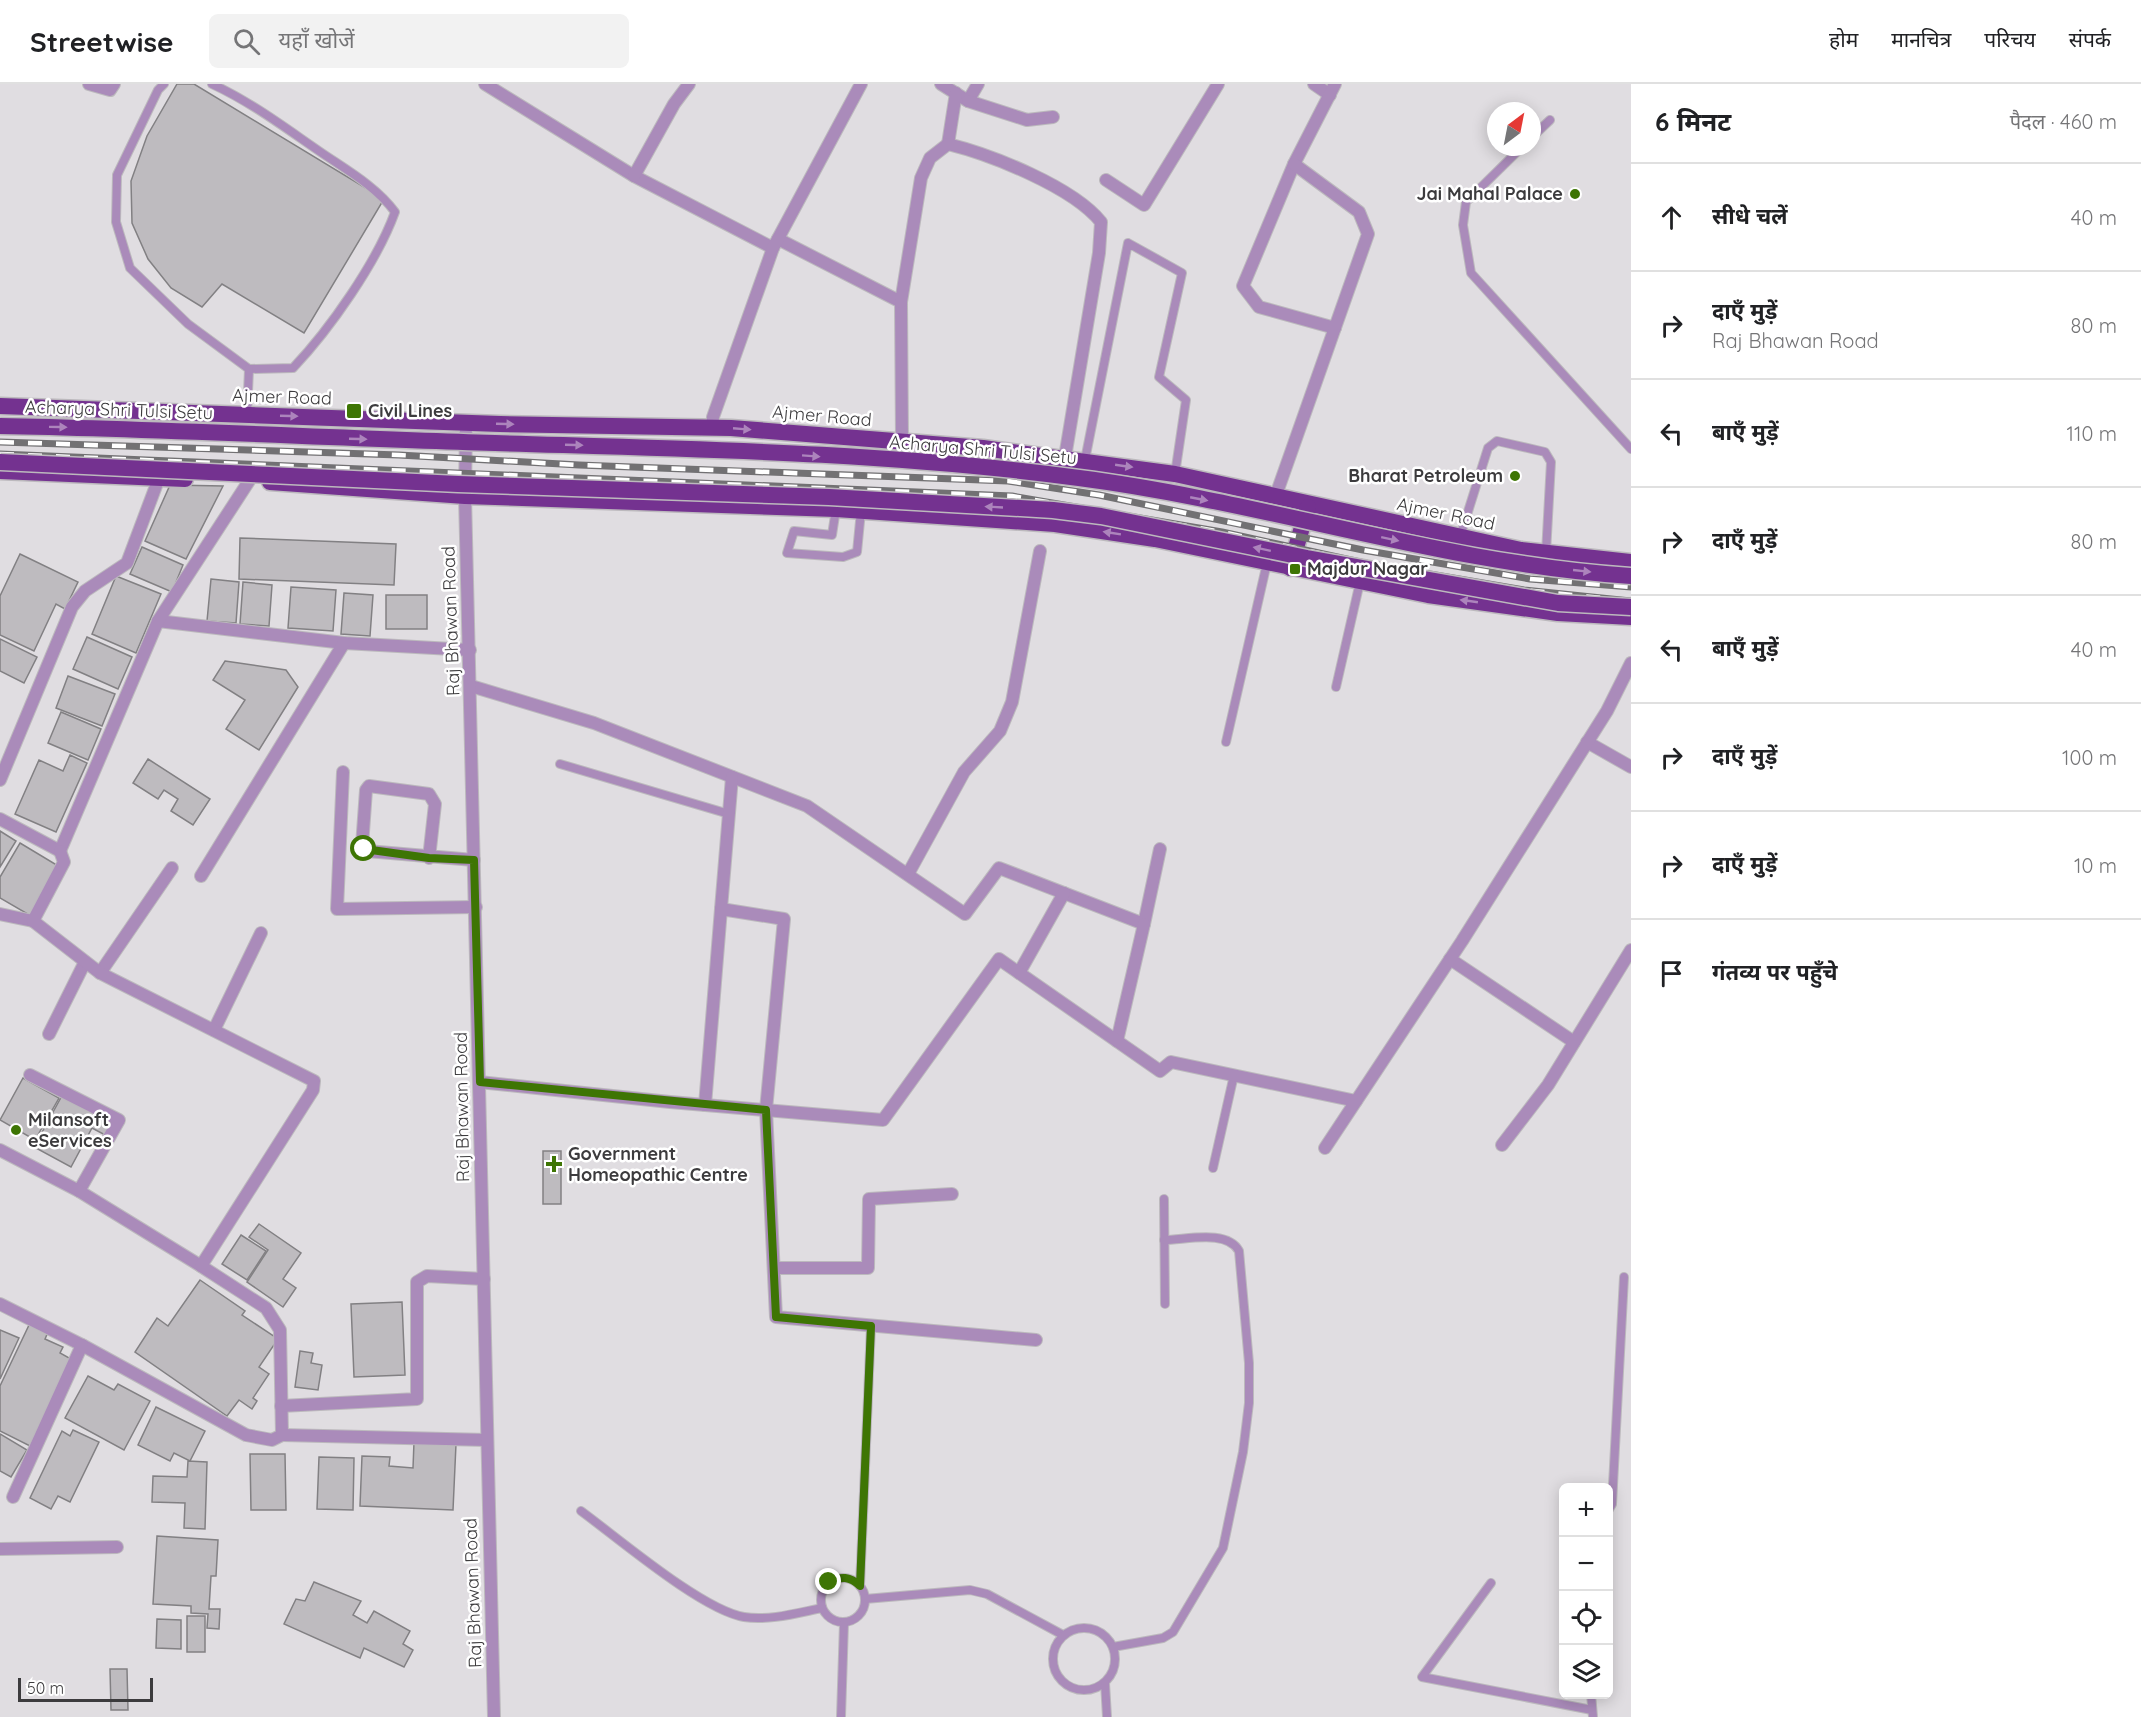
<!DOCTYPE html>
<html lang="hi">
<head>
<meta charset="utf-8">
<style>
  :root { --surface:#fff; --page:#f2f2f2; --text:#202124; --muted:#757577; --line:#e0e0e0 }
  body { margin:0; font-family:Quicksand,"Noto Sans Devanagari",sans-serif; background:var(--page); color:var(--text) }
  .controls { position:absolute; right:18px; bottom:18px; display:grid; overflow:hidden; border-radius:9px; box-shadow:0 3px 15px #0003 }
  .controls button { width:54px; height:54px; display:grid; place-items:center; padding:0; border:0; border-bottom:2px solid var(--line); background:var(--surface); color:var(--text); font:30px sans-serif }
  .compass { position:absolute; left:1487px; top:18px; width:54px; height:54px; border-radius:50%; background:var(--surface); box-shadow:0 3px 15px #0003; rotate:32deg }
  .scale { position:absolute; left:18px; bottom:15px; width:135px; box-sizing:border-box; padding-left:6px; border:3px solid #3c3b3d; border-top:0; font-size:16px; line-height:21px; white-space:nowrap; color:#3c3b3d; -webkit-text-stroke:4px #fff; paint-order:stroke }
  .stop { position:absolute; width:18px; height:18px; margin:-14px; border:4px solid #3e7504; border-radius:50%; background:#fff }
  .stop.end { background:#3e7504; border-color:#fff; box-shadow:0 2px 6px #0008 }
  .list { margin:0; padding:0; list-style:none }
  h2 { display:flex; justify-content:space-between; align-items:center; height:78px; margin:0; padding:0 24px; font-size:26px }
  h2 small { font-size:20px; font-weight:400; color:var(--muted) }
  .list li { display:grid; grid-template-columns:39px 1fr auto; gap:18px; align-items:center; box-sizing:border-box; height:108px; padding:0 24px; border-top:2px solid var(--line) }
  .list b { display:block; font-size:22px; white-space:nowrap }
  .list p { margin:0; font-size:20px; white-space:nowrap; color:var(--muted) }
  .list em { font-size:20px; font-style:normal; color:var(--muted) }
  .icon { flex:none; width:33px; height:33px; fill:none; stroke:currentColor; stroke-width:2; stroke-linecap:round; stroke-linejoin:round }
  .map { position:relative; flex:none; width:1631px; height:1633px; overflow:hidden }
  header { display:flex; align-items:center; gap:36px; box-sizing:border-box; height:84px; padding:0 30px; background:var(--surface); border-bottom:2px solid var(--line) }
  header strong { font-size:28px }
  nav { display:flex; gap:33px; margin-inline-start:auto; font-size:21px }
  .search { width:420px; height:54px; background:var(--page); display:flex; align-items:center; gap:15px; box-sizing:border-box; padding:0 21px; border-radius:9px; color:var(--muted); font-size:22px }
  main { display:flex }
  aside { flex:1; background:var(--surface) }
  .map>svg:first-child { display:block }
</style>
</head>
<body>
<header>
<strong>Streetwise</strong>
<div class="search"><svg class="icon" aria-label="search" viewBox="0 0 24 24"><circle cx="10" cy="10" r="6"/><path d="M15 15l6 6"/></svg>यहाँ खोजें</div>
<nav><a>होम</a><a>मानचित्र</a><a>परिचय</a><a>संपर्क</a></nav>
</header>
<main>
<div class="map">
<svg width="1631" height="1633" viewBox="0 0 1631 1633">
  <rect width="100%" height="100%" fill="#e0dde1"/>
  <g fill="#bebbbf" stroke="#828083" stroke-width="1.5">
    <path d="M177,0h17l190,115 -80,134 -82,-49 -20,23 -31,-19 -23,-29 -16,-36 -1,-42 16,-45z"/>
    <path d="M170,401l53,1 -37,73 -41,-18z"/>
    <path d="M240,454l156,6 -2,41 -155,-6z"/>
    <path d="M142,463l41,18 -11,27 -42,-18z"/>
    <path d="M20,470l58,28 -13,27 -9,-5 -22,47 -34,-16v-39z"/>
    <path d="M116,492l45,18 -25,59 -44,-19z"/>
    <path d="M211,495l28,3 -3,41 -29,-2z"/>
    <path d="M243,498l29,3 -3,41 -29,-2z"/>
    <path d="M291,503l45,3 -3,41 -45,-3z"/>
    <path d="M344,509l29,2 -3,41 -29,-2z"/>
    <rect x="386" y="511" width="41" height="34"/>
    <path d="M87,553l45,20 -14,32 -45,-20z"/>
    <path d="M0,555l37,18 -13,26 -24,-12z"/>
    <path d="M225,577l61,9 12,17 -39,63 -33,-21 19,-29 -32,-20z"/>
    <path d="M68,592l47,18 -13,32 -46,-18z"/>
    <path d="M61,628l40,17 -13,31 -40,-17z"/>
    <path d="M70,671l17,8 -31,69 -41,-18 24,-54 24,11z"/>
    <path d="M148,675l62,40 -17,26 -22,-14 7,-12 -14,-9 -6,9 -25,-16z"/>
    <path d="M0,747l16,10 -16,26z"/>
    <path d="M20,759l40,24 -29,49 -31,-18v-21z"/>
    <path d="M23,994l36,20 -24,42 -35,-20z"/>
    <path d="M64,1008l52,29 -9,15 -15,-8 -21,39 -37,-20z"/>
    <rect x="543" y="1067" width="18" height="53"/>
    <path d="M259,1140l42,29 -18,26 13,9 -13,19 -36,-25 21,-32 -19,-13z"/>
    <path d="M241,1151l25,16 -19,29 -25,-16z"/>
    <path d="M200,1196l45,31 -3,4 36,24 -19,28 10,7 -16,24 4,3 -5,8 -13,-9 -12,16 -92,-64 22,-34 11,8z"/>
    <path d="M402,1218l3,73 -51,2 -3,-73z"/>
    <path d="M30,1239l18,9 -3,7 18,8 -3,6 11,6 -41,87 -30,-15v-45z"/>
    <path d="M0,1246l19,8 -19,41z"/>
    <path d="M300,1267l13,2 -2,10 11,2 -4,25 -23,-3z"/>
    <path d="M88,1292l26,14 4,-6 32,17 -26,49 -59,-32z"/>
    <path d="M156,1323l49,24 -15,30 -16,-8 -4,8 -32,-16z"/>
    <path d="M73,1346l26,12 -29,60 -12,-6 -7,13 -21,-11 32,-67 8,5z"/>
    <path d="M0,1350l27,16 -16,27 -11,-6z"/>
    <path d="M414,1358l42,2 -3,66 -93,-4 2,-50 28,1 -1,9 24,2z"/>
    <path d="M250,1370h35l1,56h-35z"/>
    <path d="M319,1373l35,1 -1,52 -36,-1z"/>
    <path d="M188,1377l19,1 -2,67 -21,-1 1,-25 -33,-1 1,-26 34,1z"/>
    <path d="M157,1452l61,4 -2,36h-5l-2,33h11l-1,20 -12,-1 1,-14 -17,-1v-7l-38,-2z"/>
    <path d="M314,1498l47,19 -8,14 14,8 7,-12 36,20 -7,13 10,6 -9,17 -40,-19 -4,10 -76,-34 12,-25 9,2z"/>
    <rect x="187" y="1532" width="18" height="36"/>
    <path d="M157,1535l24,1v29l-25,-1z"/>
    <path d="M110,1585h17l1,41h-17z"/>
  </g>
  <g fill="none" stroke-linecap="round" stroke-linejoin="round">
    <defs>
      <g id="service">
        <path d="M164,0l-6,6 -41,85 -1,47 14,46 58,56 61,45 44,-1c37,-39 84,-106 102,-156 -19,-26 -50,-43 -76,-61 -35,-24 -68,-49 -107,-67"/>
        <path d="M1532,53l18,-17"/>
        <path d="M1522,63l-56,55 -3,23 8,48 160,176"/>
        <path d="M247,331l2,-46"/>
        <path d="M1085,376l43,-217 54,30 -23,104 27,23 -11,74"/>
        <path d="M836,425l-4,26 -38,-4 -7,22 56,4 14,-5 4,-41"/>
        <path d="M1460,453l28,-89 9,-7 48,11 6,10 -5,91"/>
        <path d="M1336,603l24,-105"/>
        <path d="M1226,658l41,-179"/>
        <path d="M560,680l169,50"/>
        <path d="M1213,1084l21,-93"/>
        <path d="M1164,1115l1,105"/>
        <path d="M581,1427c37,27 121,99 163,106 25,4 53,-4 78,-9"/>
        <path d="M1608,1427l4,-7 12,-227"/>
        <circle cx="843" cy="1516" r="22"/>
        <path d="M1491,1499l-69,94 170,33"/>
        <path d="M860,1502l11,-260"/>
        <path d="M865,1515l105,-9 17,4 76,41"/>
        <circle cx="1084" cy="1575" r="31"/>
        <path d="M1113,1563l50,-9 10,-6 50,-84 20,-96 6,-49v-40l-10,-112c-12,-22 -53,-11 -75,-11"/>
        <path d="M1105,1599l2,34"/>
        <path d="M1591,1610l2,23"/>
        <path d="M841,1633l3,-94"/>
      </g>
      <g id="minor">
        <path d="M89,0l21,6 4,-6"/>
        <path d="M485,0l149,92 139,72"/>
        <path d="M941,0l27,17 10,-17"/>
        <path d="M1314,0l16,11"/>
        <path d="M1335,0l-41,80 -51,122 16,21 76,21"/>
        <path d="M968,17l59,19 26,-3"/>
        <path d="M948,60l8,-51"/>
        <path d="M634,92l40,-72 15,-20"/>
        <path d="M1106,96l38,25 74,-121"/>
        <path d="M778,155l123,63 1,140"/>
        <path d="M901,218l20,-124 9,-20 18,-14c44,11 125,43 153,78l-2,31 -34,204"/>
        <path d="M712,345l1,-12 60,-169 88,-164"/>
        <path d="M1276,411l92,-261 -9,-22 -65,-48"/>
        <path d="M158,537l186,22 126,7"/>
        <path d="M471,602l123,37 213,83 158,108 34,-46 145,56 16,-75"/>
        <path d="M1587,658l44,25"/>
        <path d="M343,688l-6,137 139,-2"/>
        <path d="M0,696l72,-173 13,-16 42,-28 32,-85"/>
        <path d="M0,735l60,32 98,-230 91,-140"/>
        <path d="M429,774l6,-54 -6,-10 -60,-8 -3,4 -4,56 5,5 107,9"/>
        <path d="M908,790l56,-102 36,-41 12,-29 28,-151"/>
        <path d="M201,792l143,-233"/>
        <path d="M721,825l11,-132"/>
        <path d="M0,830l33,7"/>
        <path d="M1450,875l124,83"/>
        <path d="M100,889l72,-105"/>
        <path d="M1019,889l45,-80"/>
        <path d="M214,946l47,-97"/>
        <path d="M49,950l36,-72"/>
        <path d="M1117,957l27,-117"/>
        <path d="M30,991l89,45 -40,71"/>
        <path d="M479,998l191,20 213,18 116,-161 161,112 11,-9 185,39"/>
        <path d="M705,1021l16,-196 63,10 -18,191 10,207 260,23"/>
        <path d="M1502,1061l46,-60 83,-135"/>
        <path d="M1325,1064l137,-207 145,-230 24,-48"/>
        <path d="M0,1066l79,41 122,75"/>
        <path d="M774,1184h94l1,-69 83,-5"/>
        <path d="M0,1220l82,41 164,90 26,5 10,-5 -2,-105 -14,-22 -65,-42 112,-176 1,-9 -214,-108 -67,-52 31,-59 -4,-11"/>
        <path d="M281,1322l136,-7v-117l10,-6 57,3"/>
        <path d="M282,1351l205,5"/>
        <path d="M13,1413l69,-152"/>
        <path d="M0,1465l117,-2"/>
      </g>
      <path id="tertiary" d="M466,339l-1,73 29,1221"/>
      <g id="trunk">
        <path d="M0,322l500,18 231,4 252,20 192,26 346,76 110,12"/>
        <path d="M0,387l185,8"/>
        <path d="M270,398l195,14 371,13 219,15 100,15 273,56 130,18 73,4"/>
        <path d="M1290,484l18,-61"/>
      </g>
    </defs>
    <use href="#service" stroke="#bcb9bd" stroke-width="10"/>
    <use href="#minor" stroke="#bcb9bd" stroke-width="14"/>
    <use href="#tertiary" stroke="#bcb9bd" stroke-width="14"/>
    <use href="#trunk" stroke="#bcb9bd" stroke-width="19"/>
    <use href="#service" stroke="#aa8bba" stroke-width="8"/>
    <use href="#minor" stroke="#aa8bba" stroke-width="12"/>
    <use href="#tertiary" stroke="#aa8bba" stroke-width="12"/>
    <use href="#trunk" stroke="#743290" stroke-width="16"/>
    <defs>
      <g id="rail">
        <path d="M0,358l399,13 180,10 429,16 91,14 264,55 167,29 101,8"/>
        <path d="M0,370l1012,42 210,36 143,31 159,27 107,11"/>
      </g>
    </defs>
    <use href="#rail" stroke="#727173" stroke-width="7"/>
    <use href="#rail" stroke="#fff" stroke-width="4.5" stroke-dasharray="14" stroke-linecap="butt"/>
    <defs>
      <g id="trunk-bridge">
        <path d="M0,342c165,3 330,12 495,17 194,6 391,9 584,35 186,24 365,86 552,98"/>
        <path d="M0,378l458,22 371,13 224,13 48,6 206,42 251,45 73,4"/>
      </g>
    </defs>
    <use href="#trunk-bridge" stroke="#bcb9bd" stroke-width="19" stroke-linecap="butt"/>
    <use href="#trunk-bridge" stroke="#743290" stroke-width="16"/>
  </g>
  <defs><path id="oneway-solid" d="M-6-.8H1V-3.2L6.5 0L1 3.2V.8H-6Z" transform="scale(1.5)"/></defs>
  <g fill="#ac84bc">
    <use href="#oneway-solid" transform="translate(289 332) rotate(2)"/>
    <use href="#oneway-solid" transform="translate(505 340) rotate(2)"/>
    <use href="#oneway-solid" transform="translate(58 343) rotate(1)"/>
    <use href="#oneway-solid" transform="translate(742 345) rotate(5)"/>
    <use href="#oneway-solid" transform="translate(358 355) rotate(2)"/>
    <use href="#oneway-solid" transform="translate(574 361) rotate(2)"/>
    <use href="#oneway-solid" transform="translate(811 372) rotate(4)"/>
    <use href="#oneway-solid" transform="translate(1124 382) rotate(8)"/>
    <use href="#oneway-solid" transform="translate(1199 415) rotate(11)"/>
    <use href="#oneway-solid" transform="translate(994 423) rotate(-177)"/>
    <use href="#oneway-solid" transform="translate(1112 449) rotate(-171)"/>
    <use href="#oneway-solid" transform="translate(1390 455) rotate(12)"/>
    <use href="#oneway-solid" transform="translate(1262 465) rotate(-168)"/>
    <use href="#oneway-solid" transform="translate(1582 487) rotate(6)"/>
    <use href="#oneway-solid" transform="translate(1469 517) rotate(-172)"/>
  </g>
  <g fill="none" stroke-linecap="round" stroke-linejoin="round">
    <path stroke="#3e7504" stroke-width="8" d="M364,765l65,9 45,2 6,222 286,28 10,207 95,9 -11,260c-10,-10 -19,-10 -31,-4"/>
  </g>
  <g fill="#3e7504" stroke="#fff" stroke-width="2">
    <circle cx="1575" cy="110" r="6"/>
    <rect x="346" y="319" width="16" height="16" rx="3"/>
    <circle cx="1515" cy="392" r="6"/>
    <rect x="1289" y="479" width="12" height="12" rx="3"/>
    <circle cx="16" cy="1046" r="6"/>
    <path d="M551 1071h6v6h6v6h-6v6h-6v-6h-6v-6h6z"/>
  </g>
  <g text-anchor="middle" stroke-width="5" stroke-linejoin="round" paint-order="stroke">
    <g font-size="18" font-weight="bold" fill="#3c3b3d" stroke="#fff" text-anchor="start">
      <text x="1563" y="116" text-anchor="end">Jai Mahal Palace</text>
      <text x="368" y="333">Civil Lines</text>
      <text x="1503" y="398" text-anchor="end">Bharat Petroleum</text>
      <text x="1307" y="491">Majdur Nagar</text>
      <text x="28" y="1042">Milansoft<tspan x="28" dy="21">eServices</tspan></text>
      <text x="568" y="1076">Government<tspan x="568" dy="21">Homeopathic Centre</tspan></text>
    </g>
    <g font-size="18" fill="#3c3b3d" stroke="#fff">
      <text transform="translate(282 313) rotate(2)" y="6">Ajmer Road</text>
      <text transform="translate(119 326) rotate(2)" y="6">Acharya Shri Tulsi Setu</text>
      <text transform="translate(822 332) rotate(5)" y="6">Ajmer Road</text>
      <text transform="translate(983 366) rotate(5)" y="6">Acharya Shri Tulsi Setu</text>
      <text transform="translate(1446 430) rotate(12)" y="6">Ajmer Road</text>
      <text transform="translate(451 537) rotate(-92)" y="6">Raj Bhawan Road</text>
      <text transform="translate(462 1023) rotate(-91)" y="6">Raj Bhawan Road</text>
      <text transform="translate(473 1509) rotate(-92)" y="6">Raj Bhawan Road</text>
    </g>
  </g>
</svg>
<div class="controls">
<button>+</button>
<button>−</button>
<button><svg class="icon" aria-label="locate" viewBox="0 0 24 24"><circle cx="12" cy="12" r="6"/><path d="M12 2v4M12 18v4M2 12h4M18 12h4"/></svg></button>
<button><svg class="icon" aria-label="layers" viewBox="0 0 24 24"><path d="M12 4l9 5-9 5-9-5zM3 14l9 5 9-5"/></svg></button>
</div>
<svg class="compass" viewBox="-18 -18 36 36"><path d="M0-13l5 13h-10z" fill="#e53935"/><path d="M0 13l5-13h-10z" fill="#757577"/></svg>
<div class="scale">50 m</div>
<div class="stop" style="left:364px;top:765px"></div>
<div class="stop end" style="left:829px;top:1498px"></div>
</div>
<aside>
<h2>6 मिनट<small>पैदल · 460 m</small></h2>
<ul class="list">
<li><svg class="icon" aria-label="ahead" viewBox="0 0 24 24"><path d="M12 20V5M6 11l6-6 6 6"/></svg><div><b>सीधे चलें</b></div><em>40 m</em></li>
<li><svg class="icon" aria-label="right" viewBox="0 0 24 24"><path d="M7 20v-9h11M14 6l5 5-5 5"/></svg><div><b>दाएँ मुड़ें</b><p>Raj Bhawan Road</p></div><em>80 m</em></li>
<li><svg class="icon" aria-label="left" viewBox="0 0 24 24"><path d="M17 20v-9H6M10 6l-5 5 5 5"/></svg><div><b>बाएँ मुड़ें</b></div><em>110 m</em></li>
<li><svg class="icon" aria-label="right" viewBox="0 0 24 24"><path d="M7 20v-9h11M14 6l5 5-5 5"/></svg><div><b>दाएँ मुड़ें</b></div><em>80 m</em></li>
<li><svg class="icon" aria-label="left" viewBox="0 0 24 24"><path d="M17 20v-9H6M10 6l-5 5 5 5"/></svg><div><b>बाएँ मुड़ें</b></div><em>40 m</em></li>
<li><svg class="icon" aria-label="right" viewBox="0 0 24 24"><path d="M7 20v-9h11M14 6l5 5-5 5"/></svg><div><b>दाएँ मुड़ें</b></div><em>100 m</em></li>
<li><svg class="icon" aria-label="right" viewBox="0 0 24 24"><path d="M7 20v-9h11M14 6l5 5-5 5"/></svg><div><b>दाएँ मुड़ें</b></div><em>10 m</em></li>
<li><svg class="icon" aria-label="arrive" viewBox="0 0 24 24"><path d="M6 21V4h12l-3 4 3 4H6"/></svg><div><b>गंतव्य पर पहुँचे</b></div></li>
</ul>
</aside>
</main>
</body>
</html>
